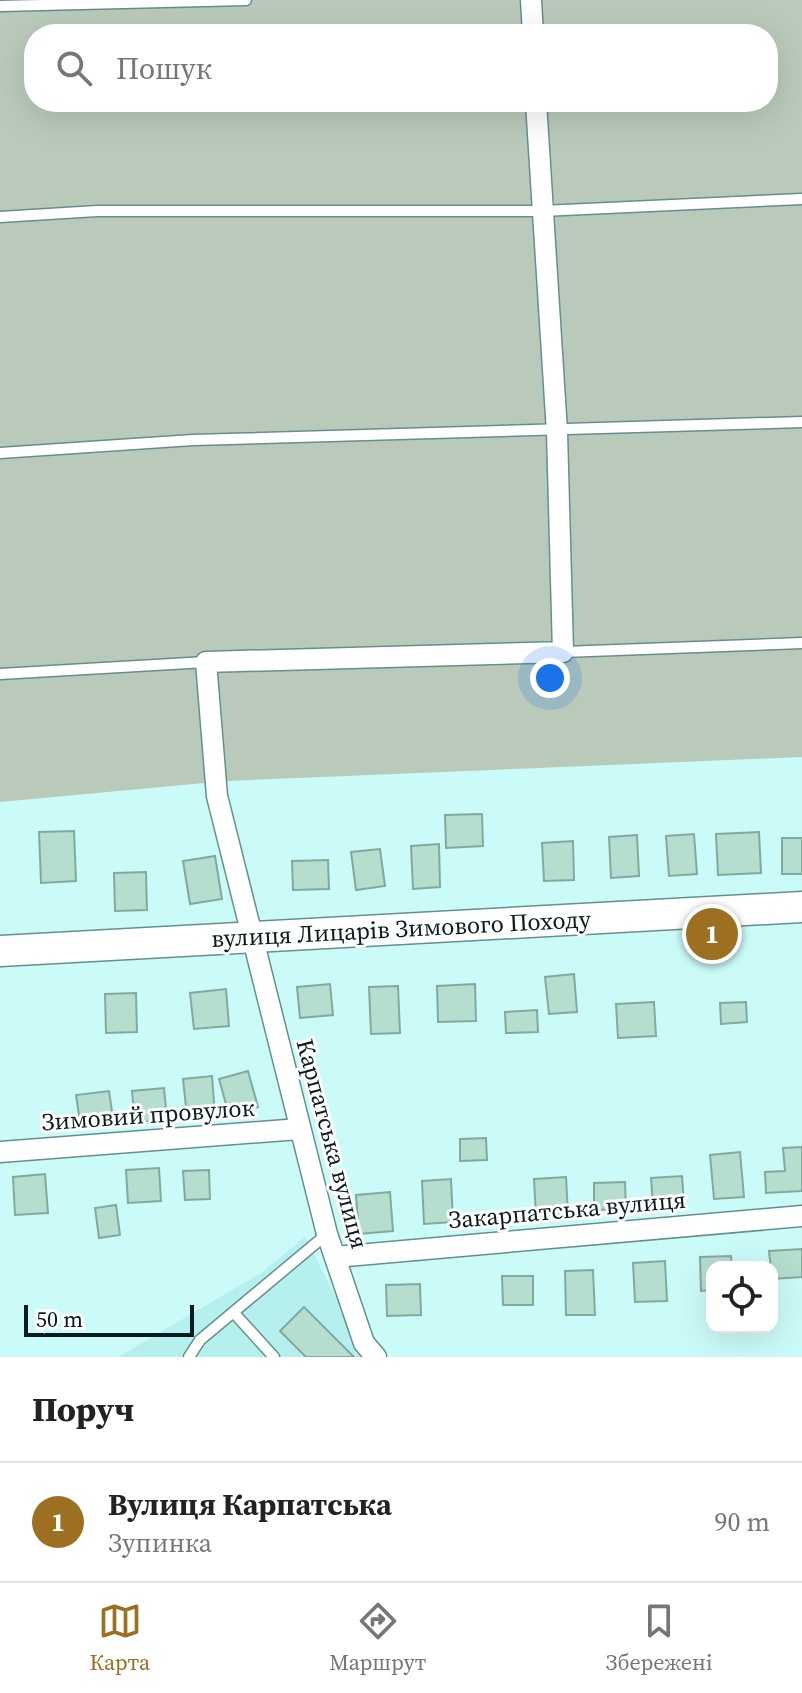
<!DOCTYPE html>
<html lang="uk">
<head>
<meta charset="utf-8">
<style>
  :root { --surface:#fff; --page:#f6f6f6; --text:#222; --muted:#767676; --line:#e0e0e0; --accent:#9d6f20 }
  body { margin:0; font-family:"Source Serif 4",serif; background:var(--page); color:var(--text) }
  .controls { position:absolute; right:24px; bottom:24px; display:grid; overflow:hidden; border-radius:16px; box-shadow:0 8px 32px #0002 }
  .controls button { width:72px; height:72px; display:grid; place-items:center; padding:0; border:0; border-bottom:2px solid var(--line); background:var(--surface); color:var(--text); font:40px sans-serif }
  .scale { position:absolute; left:24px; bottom:20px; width:170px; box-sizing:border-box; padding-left:8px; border:4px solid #091b1b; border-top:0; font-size:22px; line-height:28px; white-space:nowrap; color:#091b1b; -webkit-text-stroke:6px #fdfdfd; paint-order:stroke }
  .you { position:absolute; left:550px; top:678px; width:28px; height:28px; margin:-20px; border:6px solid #fff; border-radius:50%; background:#1a73e8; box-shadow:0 0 0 12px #1a73e833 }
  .badge { display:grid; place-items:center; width:52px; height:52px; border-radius:50%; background:var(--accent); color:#fff; font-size:26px; font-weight:700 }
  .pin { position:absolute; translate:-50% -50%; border:4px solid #fff; box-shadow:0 2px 8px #0006 }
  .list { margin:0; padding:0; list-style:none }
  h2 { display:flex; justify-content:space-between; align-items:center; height:104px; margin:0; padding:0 32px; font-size:34px }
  h2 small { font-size:26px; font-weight:400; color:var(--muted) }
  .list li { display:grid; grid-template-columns:52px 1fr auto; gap:24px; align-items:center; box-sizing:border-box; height:120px; padding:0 32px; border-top:2px solid var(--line) }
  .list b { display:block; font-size:30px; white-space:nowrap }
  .list p { margin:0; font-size:26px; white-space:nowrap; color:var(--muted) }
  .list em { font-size:26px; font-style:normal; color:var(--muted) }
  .icon { flex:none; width:44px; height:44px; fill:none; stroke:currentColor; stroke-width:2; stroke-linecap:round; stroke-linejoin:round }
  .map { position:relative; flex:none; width:802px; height:1357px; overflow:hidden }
  .search { position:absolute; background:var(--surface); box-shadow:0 8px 32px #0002; left:24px; right:24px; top:24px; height:88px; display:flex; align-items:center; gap:20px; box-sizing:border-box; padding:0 28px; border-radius:32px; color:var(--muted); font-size:30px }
  .sheet { height:224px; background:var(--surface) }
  nav { display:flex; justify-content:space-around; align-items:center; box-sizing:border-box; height:112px; border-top:2px solid var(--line); background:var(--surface); font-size:22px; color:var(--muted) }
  nav a { display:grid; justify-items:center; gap:4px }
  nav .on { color:var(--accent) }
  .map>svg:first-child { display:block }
</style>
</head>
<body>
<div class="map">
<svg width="802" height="1357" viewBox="0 0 802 1357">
  <rect width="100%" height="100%" fill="#cbfbf9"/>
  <path fill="#b5f0ee" d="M305,1237l62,120h-249l143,-84z"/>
  <path fill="#b9caba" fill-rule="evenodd" d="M0,0h802v757l-576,24 -226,21zM34,34h734v68h-734z"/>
  <g fill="#b5decf" stroke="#82aa9c" stroke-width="2">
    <path d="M482,814l1,32 -37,2 -1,-33z"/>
    <path d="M74,831l2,50 -35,2 -2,-51z"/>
    <path d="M759,832l2,41 -43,2 -2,-41z"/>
    <path d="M694,834l3,40 -28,2 -3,-40z"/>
    <path d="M637,835l2,41 -28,2 -2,-41z"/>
    <rect x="782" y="838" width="20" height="36"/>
    <path d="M573,841l1,39 -30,1 -2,-38z"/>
    <path d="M439,844l1,43 -27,2 -2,-43z"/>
    <path d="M380,849l5,37 -29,4 -5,-38z"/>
    <path d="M215,856l7,43 -32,5 -7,-43z"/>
    <path d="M328,860l1,29 -36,1 -1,-29z"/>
    <path d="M146,872l1,38 -32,1 -1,-38z"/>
    <path d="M574,974l3,38 -28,2 -4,-37z"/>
    <path d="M330,984l3,31 -33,3 -3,-31z"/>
    <path d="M475,984l1,37 -38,1 -1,-36z"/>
    <path d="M398,986l2,47 -29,1 -2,-47z"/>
    <path d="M226,989l3,37 -35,3 -4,-36z"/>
    <path d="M136,993l1,39 -31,1 -1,-39z"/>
    <path d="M654,1002l2,34 -38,2 -2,-34z"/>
    <path d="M746,1002l1,20 -26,2 -1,-21z"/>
    <path d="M537,1010l1,22 -32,1 -1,-21z"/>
    <path d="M248,1071l10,36 -29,8 -10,-36z"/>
    <path d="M212,1076l3,39 -28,2 -4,-38z"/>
    <path d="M164,1088l3,31 -32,4 -3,-32z"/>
    <path d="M109,1091l5,34 -33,4 -5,-34z"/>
    <path d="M486,1138l1,22 -27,1v-22z"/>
    <path d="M802,1147v44l-36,2 -1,-21 20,-1 -2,-23z"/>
    <path d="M740,1152l4,45 -30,2 -4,-44z"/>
    <path d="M159,1168l2,33 -33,2 -2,-33z"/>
    <path d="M209,1170l1,29 -25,1 -2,-29z"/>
    <path d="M45,1174l3,39 -33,2 -2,-38z"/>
    <path d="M682,1176l2,27 -31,2 -2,-27z"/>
    <path d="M566,1177l2,37 -32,2 -2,-37z"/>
    <path d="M451,1179l2,43 -29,2 -2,-43z"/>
    <path d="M625,1182l1,27 -32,1v-27z"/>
    <path d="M390,1192l3,39 -34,3 -3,-39z"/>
    <path d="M116,1205l4,30 -21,3 -4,-30z"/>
    <path d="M802,1249v28l-30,2 -3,-28z"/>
    <path d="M731,1256l1,11h-20v23l-11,1 -1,-34z"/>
    <path d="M665,1261l2,40 -32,1 -2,-39z"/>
    <path d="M593,1270l2,45h-29l-1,-44z"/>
    <path d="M502,1276h31v29h-30z"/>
    <path d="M420,1284l1,31 -34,1 -1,-31z"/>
    <path d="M304,1307l50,50h-48l-26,-26z"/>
  </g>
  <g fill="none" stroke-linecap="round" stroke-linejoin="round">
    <defs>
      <g id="lane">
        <path d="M0,6l246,-6"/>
        <path d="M0,217l97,-6h445l260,-12"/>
        <path d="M0,453l193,-13 609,-18"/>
        <path d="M563,652l239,-9"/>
        <path d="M0,674l206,-12"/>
        <path d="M234,1313l40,44"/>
        <path d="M189,1357l11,-17 127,-106"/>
      </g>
      <g id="street">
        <path d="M531,0l2,34"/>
        <path d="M0,1152l299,-23"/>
        <path d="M335,1257l467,-41"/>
        <path d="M376,1357l-12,-14 -37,-109 -110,-438 -11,-134 357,-10 -6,-220 -21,-330"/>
      </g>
      <path id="secondary" d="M0,951l802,-44"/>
    </defs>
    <use href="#lane" stroke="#63908f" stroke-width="13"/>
    <use href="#street" stroke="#63908f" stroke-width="23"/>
    <use href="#secondary" stroke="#63908f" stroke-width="33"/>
    <use href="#lane" stroke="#fff" stroke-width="10"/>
    <use href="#street" stroke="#fff" stroke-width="20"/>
    <use href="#secondary" stroke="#fff" stroke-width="30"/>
  </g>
  <g text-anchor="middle" stroke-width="6" stroke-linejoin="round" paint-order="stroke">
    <g font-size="24" fill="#091b1b" stroke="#fdfdfd">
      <text transform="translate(401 929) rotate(-3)" y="8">вулиця Лицарів Зимового Походу</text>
      <text transform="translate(148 1115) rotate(-4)" y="8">Зимовий провулок</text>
      <text transform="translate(332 1144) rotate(75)" y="8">Карпатська вулиця</text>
      <text transform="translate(567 1210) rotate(-5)" y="8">Закарпатська вулиця</text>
    </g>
  </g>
</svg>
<div class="controls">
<button><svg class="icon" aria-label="locate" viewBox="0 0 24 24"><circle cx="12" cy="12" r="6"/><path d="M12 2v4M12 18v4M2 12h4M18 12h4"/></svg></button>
</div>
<div class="scale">50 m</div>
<div class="you"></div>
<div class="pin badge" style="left:712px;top:934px">1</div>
<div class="search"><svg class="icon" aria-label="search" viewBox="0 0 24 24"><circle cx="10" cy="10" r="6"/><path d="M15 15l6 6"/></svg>Пошук</div>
</div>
<section class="sheet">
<h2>Поруч<small></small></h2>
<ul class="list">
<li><span class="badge">1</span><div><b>Вулиця Карпатська</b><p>Зупинка</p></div><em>90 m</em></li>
</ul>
</section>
<nav>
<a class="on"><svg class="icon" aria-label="map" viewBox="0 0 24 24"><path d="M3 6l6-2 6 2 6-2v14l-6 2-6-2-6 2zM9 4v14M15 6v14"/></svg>Карта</a>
<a><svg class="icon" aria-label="directions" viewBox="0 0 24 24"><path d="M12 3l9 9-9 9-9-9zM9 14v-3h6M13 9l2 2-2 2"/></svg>Маршрут</a>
<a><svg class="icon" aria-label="saved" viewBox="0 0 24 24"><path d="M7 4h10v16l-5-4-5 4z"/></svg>Збережені</a>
</nav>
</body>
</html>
